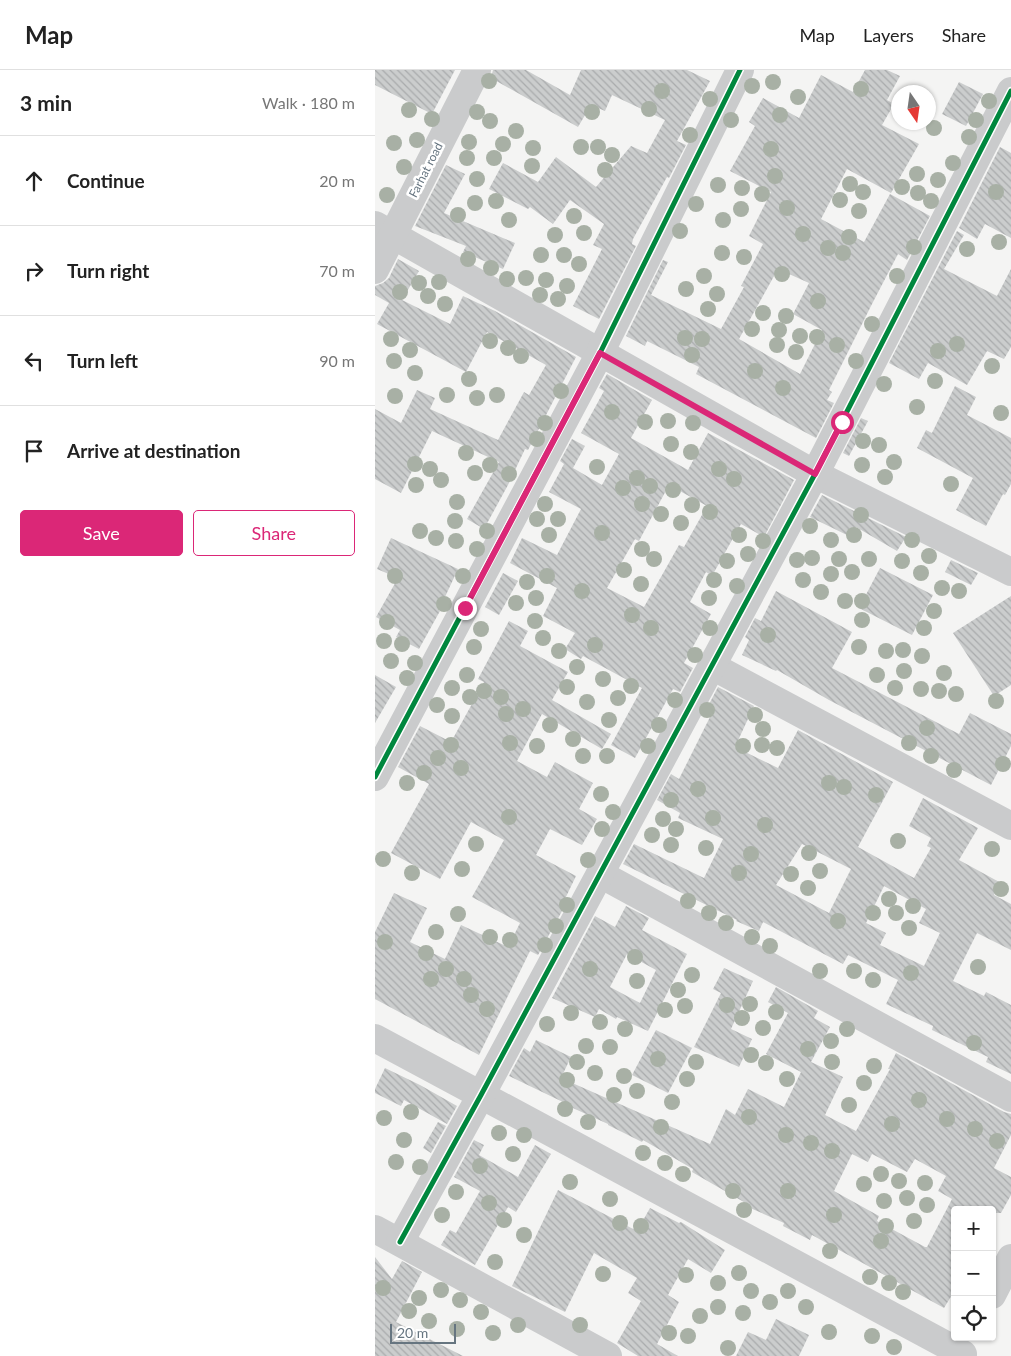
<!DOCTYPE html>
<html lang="en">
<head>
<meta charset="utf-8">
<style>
  :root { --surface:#fff; --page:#f6f6f6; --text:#222; --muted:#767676; --line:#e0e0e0; --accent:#db2777 }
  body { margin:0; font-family:Lato,sans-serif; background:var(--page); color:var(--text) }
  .controls { position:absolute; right:15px; bottom:15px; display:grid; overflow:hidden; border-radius:5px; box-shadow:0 1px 4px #0004 }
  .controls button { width:45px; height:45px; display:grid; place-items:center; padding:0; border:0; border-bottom:1px solid var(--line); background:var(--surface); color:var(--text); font:25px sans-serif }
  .compass { position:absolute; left:516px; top:15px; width:45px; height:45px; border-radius:50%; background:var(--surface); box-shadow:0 1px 4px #0004; rotate:167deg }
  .scale { position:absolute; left:15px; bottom:12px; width:66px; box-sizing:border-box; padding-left:5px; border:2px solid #667580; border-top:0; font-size:14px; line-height:18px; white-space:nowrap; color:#667580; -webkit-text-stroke:4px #fff; paint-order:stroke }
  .stop { position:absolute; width:15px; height:15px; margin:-11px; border:4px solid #db2777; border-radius:50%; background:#fff }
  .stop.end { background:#db2777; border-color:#fff; box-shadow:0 1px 5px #0008 }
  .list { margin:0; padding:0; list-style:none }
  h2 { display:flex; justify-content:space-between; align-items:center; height:65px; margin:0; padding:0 20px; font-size:21px }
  h2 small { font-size:16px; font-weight:400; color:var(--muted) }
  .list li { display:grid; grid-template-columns:32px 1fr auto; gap:15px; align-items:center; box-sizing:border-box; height:90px; padding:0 20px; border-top:1px solid var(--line) }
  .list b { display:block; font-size:19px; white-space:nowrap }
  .list em { font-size:16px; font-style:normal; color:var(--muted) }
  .actions { display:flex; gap:10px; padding:15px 20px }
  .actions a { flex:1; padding:11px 0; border:1px solid var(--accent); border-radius:5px; text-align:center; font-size:18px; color:var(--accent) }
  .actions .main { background:var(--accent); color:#fff }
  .icon { flex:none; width:28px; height:28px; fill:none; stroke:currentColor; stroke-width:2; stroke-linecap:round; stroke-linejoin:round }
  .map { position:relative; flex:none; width:636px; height:1286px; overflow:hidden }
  header { display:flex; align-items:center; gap:30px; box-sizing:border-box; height:70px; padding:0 25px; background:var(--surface); border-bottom:1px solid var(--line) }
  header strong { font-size:24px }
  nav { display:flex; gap:28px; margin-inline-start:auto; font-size:18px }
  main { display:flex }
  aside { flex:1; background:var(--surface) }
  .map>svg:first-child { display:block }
</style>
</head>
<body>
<header>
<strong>Map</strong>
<nav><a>Map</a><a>Layers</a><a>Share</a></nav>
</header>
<main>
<aside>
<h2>3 min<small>Walk · 180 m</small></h2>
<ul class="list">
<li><svg class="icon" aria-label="ahead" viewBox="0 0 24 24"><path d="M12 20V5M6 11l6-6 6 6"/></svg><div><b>Continue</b></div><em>20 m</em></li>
<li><svg class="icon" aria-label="right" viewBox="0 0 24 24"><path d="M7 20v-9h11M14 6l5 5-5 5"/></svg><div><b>Turn right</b></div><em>70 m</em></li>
<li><svg class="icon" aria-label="left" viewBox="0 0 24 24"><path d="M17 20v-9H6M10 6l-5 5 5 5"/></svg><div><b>Turn left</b></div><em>90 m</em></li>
<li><svg class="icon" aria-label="arrive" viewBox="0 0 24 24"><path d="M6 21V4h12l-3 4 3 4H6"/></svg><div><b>Arrive at destination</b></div></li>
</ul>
<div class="actions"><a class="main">Save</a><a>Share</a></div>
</aside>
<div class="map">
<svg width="636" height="1286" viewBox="0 0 636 1286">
  <defs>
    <pattern id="building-back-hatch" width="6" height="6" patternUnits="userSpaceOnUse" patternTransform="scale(1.25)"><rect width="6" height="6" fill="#cbcdcd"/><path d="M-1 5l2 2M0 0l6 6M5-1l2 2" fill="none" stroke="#a9abac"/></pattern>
  </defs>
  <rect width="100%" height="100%" fill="#f4f4f3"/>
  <g fill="url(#building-back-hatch)" fill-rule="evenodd">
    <path d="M0,0h80l-23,44 -57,-29z"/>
    <path d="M118,0h33l44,25 11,-25h106l23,11 -33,60 9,4 -17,33 -2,-1 -34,62 -1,5 4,2 -37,73 -26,-13 29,-57 -9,-4 11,-21 -34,-24 -17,24 -23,-17 -2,2 -39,-20 14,-26 35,19 18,-25 40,30 35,-41 16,7 18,-33 -53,-25 -7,16 -14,-6 -13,22 -87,-49z"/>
    <path d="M490,0h22l13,6 -13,24 7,4 -12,21 37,19 -28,49 -44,-24 -26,50 43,23 26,-48 40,22 -23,44 -9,-6 -26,50 -43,86 3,2 -5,8 7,3 -18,35 -120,-64 3,-7 -52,-26 -2,5 -19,-10 37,-76 5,2 -17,33 70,34 23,-42 -3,-1 22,-42 -14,-8 22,-44 -41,-21 25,-45 -6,-4 14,-24 36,20 22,-43 32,17zM403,199l31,14 -16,31 29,16 -22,44 -61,-35z"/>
    <path d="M584,12l24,12 -17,32 -24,-12z"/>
    <path d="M625,77l11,6v85l-26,-14 -8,15 -18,-11z"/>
    <path d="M71,95l19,9 -21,39 71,30 -12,26 -40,-17 3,-6 -51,-20z"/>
    <path d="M582,161l7,4 -20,34 53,27 14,-27v78l-7,12 -17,-8 -20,34 -39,-22 -9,16 -30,-16z"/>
    <path d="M23,189l21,12 -17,29 48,24 13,-28 32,15 81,46 -48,93 -3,-1 -17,36 -24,44 -17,-10 32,-57 -67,-31 -31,62 -26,-14v-70l26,14 16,-33 18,8 -5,11 68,31 26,-48 5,3 17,-30 -59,-33 -21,40 -89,-48 12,-21 -14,-8v-9l8,-3 6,-5z"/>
    <path d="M232,304l45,26 -21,38 57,32 20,-37 86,47 -30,57 -23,-13 -29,52 -6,-4 -16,30 21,12 -27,49 9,5 -13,24 -7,-3 -38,69 -24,-13 31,-57 -59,-32 -2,3 -16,-10 10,-16 -32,-17 14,-28 -47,-25 12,-25 35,17 24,-46 -32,-17 15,-28 -4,-3 12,-22 13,7 -12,22 29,17 17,-31 -38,-21 23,-42 -5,-3zM294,415l38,21 -23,41 -5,-2 -35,62 -37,-19 28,-49 4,2z"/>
    <path d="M580,316l21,11 -9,18 44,23v46l-6,11 -2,-1 -17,32 -30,-16 17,-32 -56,-30 9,-18 6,3z"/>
    <path d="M486,348l7,3 -19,35 -6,-3z"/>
    <path d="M447,425l84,42 -9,14 -41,-24 -5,10 -41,-20z"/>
    <path d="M16,468l67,31 -19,41 1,1 -21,38 -23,-12 4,-7 -24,-13 22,-39 -21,-9z"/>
    <path d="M576,490l27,13 -7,12 -26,-13z"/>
    <path d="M505,498l53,27 -21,40 -53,-27z"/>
    <path d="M128,503l15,8 -19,34 -14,-8z"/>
    <path d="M401,521l76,41 -20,36 127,66 11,-21 41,21v12l-20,39 -162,-85 -52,-30 -1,1 -34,-16 7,-15 -4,-3 10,-19 6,3z"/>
    <path d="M636,526v89l-17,11 -41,-63z"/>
    <path d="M134,551l19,10 -8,15 48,26 -16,28 59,34 -9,15 -60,-35 -25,47 30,16 8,-15 38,21 -14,26 18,10 -15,26 -32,-16 -14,26 40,21 -12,25 3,1 -29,53 -8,-4 -51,104 -104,-56v-67l19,-39 33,15 -17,34 35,17 16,-34 47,22 12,-24 -48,-26 32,-57 -33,-18 -31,57 -49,-26 38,-69 -31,-17 22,-41 31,16 33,-60 -6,-3z"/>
    <path d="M0,605l21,12 -21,36z"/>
    <path d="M343,617l36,19 -19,41 43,21 20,-38 95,52 -35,65 56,31 17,-30 -4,-2 4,-8 -22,-12 14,-28 55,30 -19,32 42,23 -7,12 17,9v46l-34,-17 -24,48 31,15 2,-4 25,13v69l-25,-12 2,-5 -56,-27 1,-4 -47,-22 12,-24 -50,-25 -5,9 -80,-42 -4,9 -23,-10 1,-1 -114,-56 11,-20 70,34 19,-39 -45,-21 2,-5 -23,-13 14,-26 8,5 34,-68 -6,-3zM427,774l49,25 -22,44 -53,-28zM509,816l42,23 -7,14 21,10 -16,33 -44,-21 6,-12 -20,-10z"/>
    <path d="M251,836l23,12 -7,12 45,24 -39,77 -31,-14 -1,2 -17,-10 -4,8 -43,-19 43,-82 20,11zM252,884l29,16 -16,33 -30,-16z"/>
    <path d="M349,898l29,13 -22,48 21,10 -13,28 -45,-20 27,-54 -8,-4z"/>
    <path d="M401,917l42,24 -4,7 16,9 -19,35 32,15 -18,38 31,16 34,-62h-2l8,-16 108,59 7,2v21l-17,33 17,9v18l-10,18h-7l-2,-3h-37v80l-11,18 -132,-73 -2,5 -27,-14 1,-3 -36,-16 1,-2 -57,-33 1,-3 -50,-29 -1,2 -34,-17v-1l-44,-20 1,-1 -56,-27 15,-28 6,4 6,-12 35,17 -10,21 149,66 16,-35 9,6 13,-26 36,18 17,-35 -35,-18 22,-41 -20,-11zM477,1084l16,8 4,-8 35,18 8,-13 31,17 -8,15 14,8 -25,48h-2l-48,-26 2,-5 -45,-25z"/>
    <path d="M281,960l36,18 -24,45 -36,-18z"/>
    <path d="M10,998l35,17 37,21 -10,18 -43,-24 -3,6 -26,-13v-4z"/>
    <path d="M63,1052l8,4 -15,27 -8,-5z"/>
    <path d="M99,1070l10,5 -5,10 39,22 17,-32 16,9 -35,58 -8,-5 -33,58 -34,-20 9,-15 6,3 24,-42 -26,-14z"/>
    <path d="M183,1120l79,41 13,-23 29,15 2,-1 44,28 -14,23 -23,-14 -20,36 11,7 -22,42 21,12h-40l-21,-13 24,-42 -13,-8 9,-15 -43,-25 -29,59 -53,-26z"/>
    <path d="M0,1187l17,22 10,-18 20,11 -26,50 67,34h-88z"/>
    <path d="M401,1249l33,16 -10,21h-63l12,-24 18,8z"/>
  </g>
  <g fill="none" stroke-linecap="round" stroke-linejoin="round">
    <g stroke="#cacbcc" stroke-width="28">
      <path d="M0,155l440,249 196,98"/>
      <path d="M0,200l102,-200"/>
      <path d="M337,596l299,160"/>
      <path d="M0,707l225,-424 140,-283"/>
      <path d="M225,804l411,224"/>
      <path d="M0,968l588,316"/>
      <path d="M0,1159l233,127"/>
      <path d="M25,1172l81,-147 334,-621 196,-383"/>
      <path d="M617,1225l19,-37"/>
    </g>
    <defs>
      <g id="cycleway">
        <path d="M0,707l225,-424 140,-283"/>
        <path d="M25,1172l81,-147 334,-621 196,-383"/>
      </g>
    </defs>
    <use href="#cycleway" stroke="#fff" stroke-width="8"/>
    <use href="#cycleway" stroke="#00873e" stroke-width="5"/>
  </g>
  <g fill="#a8b0a5">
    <circle cx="114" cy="11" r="8"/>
    <circle cx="398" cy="12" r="8"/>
    <circle cx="377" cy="16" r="8"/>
    <circle cx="486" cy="19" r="8"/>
    <circle cx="287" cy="21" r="8"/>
    <circle cx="423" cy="27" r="8"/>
    <circle cx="335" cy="29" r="8"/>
    <circle cx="614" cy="31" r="8"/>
    <circle cx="274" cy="39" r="8"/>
    <circle cx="34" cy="40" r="8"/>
    <circle cx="102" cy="42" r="8"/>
    <circle cx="217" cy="42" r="8"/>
    <circle cx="405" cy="45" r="8"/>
    <circle cx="57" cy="49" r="8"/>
    <circle cx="356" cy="50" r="8"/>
    <circle cx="601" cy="50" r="8"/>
    <circle cx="115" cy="51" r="8"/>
    <circle cx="559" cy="58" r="8"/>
    <circle cx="141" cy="61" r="8"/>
    <circle cx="315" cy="65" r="8"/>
    <circle cx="594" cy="67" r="8"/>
    <circle cx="42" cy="70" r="8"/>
    <circle cx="94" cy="72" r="8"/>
    <circle cx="19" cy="73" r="8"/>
    <circle cx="128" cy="74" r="8"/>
    <circle cx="206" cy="77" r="8"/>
    <circle cx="223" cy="77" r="8"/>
    <circle cx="158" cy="78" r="8"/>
    <circle cx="396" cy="79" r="8"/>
    <circle cx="237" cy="85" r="8"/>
    <circle cx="92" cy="88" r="8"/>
    <circle cx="119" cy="88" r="8"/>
    <circle cx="578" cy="93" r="8"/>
    <circle cx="157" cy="96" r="8"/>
    <circle cx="29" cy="97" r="8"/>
    <circle cx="230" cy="100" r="8"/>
    <circle cx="542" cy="104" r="8"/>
    <circle cx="400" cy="106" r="8"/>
    <circle cx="102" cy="109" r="8"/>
    <circle cx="563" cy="110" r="8"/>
    <circle cx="475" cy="114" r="8"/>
    <circle cx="343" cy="115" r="8"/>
    <circle cx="527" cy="117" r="8"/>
    <circle cx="367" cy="118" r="8"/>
    <circle cx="488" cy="122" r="8"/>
    <circle cx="621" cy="122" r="8"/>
    <circle cx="543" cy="123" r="8"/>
    <circle cx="387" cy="124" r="8"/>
    <circle cx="12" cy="125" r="8"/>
    <circle cx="465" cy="130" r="8"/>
    <circle cx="121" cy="131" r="8"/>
    <circle cx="556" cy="131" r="8"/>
    <circle cx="100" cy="133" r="8"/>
    <circle cx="321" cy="134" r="8"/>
    <circle cx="412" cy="138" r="8"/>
    <circle cx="366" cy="139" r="8"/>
    <circle cx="484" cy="141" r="8"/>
    <circle cx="83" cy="145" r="8"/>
    <circle cx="199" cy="146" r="8"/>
    <circle cx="134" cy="150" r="8"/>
    <circle cx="348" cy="150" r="8"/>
    <circle cx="305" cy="161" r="8"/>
    <circle cx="209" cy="163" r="8"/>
    <circle cx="428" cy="164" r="8"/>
    <circle cx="180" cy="165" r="8"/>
    <circle cx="474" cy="167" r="8"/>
    <circle cx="624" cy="172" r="8"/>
    <circle cx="539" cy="177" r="8"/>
    <circle cx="453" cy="178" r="8"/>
    <circle cx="592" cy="179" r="8"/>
    <circle cx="347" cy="183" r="8"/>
    <circle cx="468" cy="183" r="8"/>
    <circle cx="166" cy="185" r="8"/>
    <circle cx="189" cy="185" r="8"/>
    <circle cx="369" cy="187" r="8"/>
    <circle cx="93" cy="189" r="8"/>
    <circle cx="204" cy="194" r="8"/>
    <circle cx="116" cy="198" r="8"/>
    <circle cx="407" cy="204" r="8"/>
    <circle cx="329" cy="206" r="8"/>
    <circle cx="522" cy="206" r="8"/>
    <circle cx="151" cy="208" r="8"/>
    <circle cx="132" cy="209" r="8"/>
    <circle cx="171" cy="210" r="8"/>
    <circle cx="64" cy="212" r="8"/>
    <circle cx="44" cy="213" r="8"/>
    <circle cx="192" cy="216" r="8"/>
    <circle cx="311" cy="219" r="8"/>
    <circle cx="25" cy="222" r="8"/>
    <circle cx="342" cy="224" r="8"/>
    <circle cx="165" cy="225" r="8"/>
    <circle cx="53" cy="226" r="8"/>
    <circle cx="183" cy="229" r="8"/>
    <circle cx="443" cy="231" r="8"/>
    <circle cx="70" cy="234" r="8"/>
    <circle cx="333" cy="239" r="8"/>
    <circle cx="388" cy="243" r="8"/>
    <circle cx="411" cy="246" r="8"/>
    <circle cx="497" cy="254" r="8"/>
    <circle cx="377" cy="259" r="8"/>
    <circle cx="404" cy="260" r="8"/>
    <circle cx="425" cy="266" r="8"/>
    <circle cx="442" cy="267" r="8"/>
    <circle cx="310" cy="268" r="8"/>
    <circle cx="16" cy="269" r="8"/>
    <circle cx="327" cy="269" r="8"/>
    <circle cx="115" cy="271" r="8"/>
    <circle cx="582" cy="274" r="8"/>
    <circle cx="402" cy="275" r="8"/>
    <circle cx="462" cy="275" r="8"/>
    <circle cx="133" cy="278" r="8"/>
    <circle cx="35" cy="280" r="8"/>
    <circle cx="563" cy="281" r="8"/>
    <circle cx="421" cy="282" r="8"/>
    <circle cx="317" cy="285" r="8"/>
    <circle cx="146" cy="286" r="8"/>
    <circle cx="19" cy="291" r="8"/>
    <circle cx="481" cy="291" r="8"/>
    <circle cx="617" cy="296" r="8"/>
    <circle cx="380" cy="301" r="8"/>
    <circle cx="40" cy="303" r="8"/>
    <circle cx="94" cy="309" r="8"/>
    <circle cx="560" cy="311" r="8"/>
    <circle cx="509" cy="314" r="8"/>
    <circle cx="408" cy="318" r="8"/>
    <circle cx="186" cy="321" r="8"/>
    <circle cx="72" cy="325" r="8"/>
    <circle cx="122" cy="325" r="8"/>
    <circle cx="20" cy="326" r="8"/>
    <circle cx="102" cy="328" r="8"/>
    <circle cx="542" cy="337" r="8"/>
    <circle cx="237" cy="342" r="8"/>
    <circle cx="626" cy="343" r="8"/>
    <circle cx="293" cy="351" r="8"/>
    <circle cx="270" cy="352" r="8"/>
    <circle cx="170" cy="353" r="8"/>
    <circle cx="318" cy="353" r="8"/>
    <circle cx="162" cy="369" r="8"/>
    <circle cx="488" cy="371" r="8"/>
    <circle cx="296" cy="374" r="8"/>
    <circle cx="504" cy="375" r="8"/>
    <circle cx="316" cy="382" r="8"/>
    <circle cx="91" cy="383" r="8"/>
    <circle cx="519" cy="392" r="8"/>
    <circle cx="40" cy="394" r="8"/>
    <circle cx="115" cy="395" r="8"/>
    <circle cx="487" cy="395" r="8"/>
    <circle cx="222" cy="397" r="8"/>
    <circle cx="55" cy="399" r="8"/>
    <circle cx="344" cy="399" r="8"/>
    <circle cx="100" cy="403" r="8"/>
    <circle cx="134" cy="404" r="8"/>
    <circle cx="510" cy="407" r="8"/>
    <circle cx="262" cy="408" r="8"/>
    <circle cx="359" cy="409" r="8"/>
    <circle cx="66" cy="410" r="8"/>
    <circle cx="576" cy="414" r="8"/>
    <circle cx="41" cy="415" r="8"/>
    <circle cx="275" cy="416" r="8"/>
    <circle cx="248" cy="418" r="8"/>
    <circle cx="298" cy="420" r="8"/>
    <circle cx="82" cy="432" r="8"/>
    <circle cx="170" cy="434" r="8"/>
    <circle cx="267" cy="434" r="8"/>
    <circle cx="317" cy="435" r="8"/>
    <circle cx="335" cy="442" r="8"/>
    <circle cx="286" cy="444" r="8"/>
    <circle cx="486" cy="445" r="8"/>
    <circle cx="162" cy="449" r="8"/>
    <circle cx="183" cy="449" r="8"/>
    <circle cx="80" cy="451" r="8"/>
    <circle cx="306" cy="453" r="8"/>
    <circle cx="435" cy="456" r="8"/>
    <circle cx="45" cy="461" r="8"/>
    <circle cx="112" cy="461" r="8"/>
    <circle cx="227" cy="463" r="8"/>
    <circle cx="174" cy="465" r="8"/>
    <circle cx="364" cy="465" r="8"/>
    <circle cx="479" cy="465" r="8"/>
    <circle cx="61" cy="468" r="8"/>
    <circle cx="456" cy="470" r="8"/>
    <circle cx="537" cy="470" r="8"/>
    <circle cx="81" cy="471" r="8"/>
    <circle cx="388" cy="471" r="8"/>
    <circle cx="102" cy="479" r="8"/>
    <circle cx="267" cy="479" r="8"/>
    <circle cx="373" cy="484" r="8"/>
    <circle cx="554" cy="486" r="8"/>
    <circle cx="437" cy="488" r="8"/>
    <circle cx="279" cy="489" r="8"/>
    <circle cx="464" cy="489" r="8"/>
    <circle cx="494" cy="489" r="8"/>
    <circle cx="422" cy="490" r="8"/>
    <circle cx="352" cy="491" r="8"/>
    <circle cx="527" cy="491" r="8"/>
    <circle cx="249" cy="500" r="8"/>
    <circle cx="477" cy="502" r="8"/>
    <circle cx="546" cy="503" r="8"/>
    <circle cx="456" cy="504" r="8"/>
    <circle cx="20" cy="506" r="8"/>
    <circle cx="88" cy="506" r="8"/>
    <circle cx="172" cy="506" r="8"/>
    <circle cx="339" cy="510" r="8"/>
    <circle cx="428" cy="510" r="8"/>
    <circle cx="152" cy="512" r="8"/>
    <circle cx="266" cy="514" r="8"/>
    <circle cx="362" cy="516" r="8"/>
    <circle cx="567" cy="518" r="8"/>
    <circle cx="207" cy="521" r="8"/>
    <circle cx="584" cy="521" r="8"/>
    <circle cx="446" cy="522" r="8"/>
    <circle cx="161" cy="528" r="8"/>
    <circle cx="334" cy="528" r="8"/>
    <circle cx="470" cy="531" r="8"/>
    <circle cx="487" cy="531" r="8"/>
    <circle cx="141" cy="533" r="8"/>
    <circle cx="69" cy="534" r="8"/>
    <circle cx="559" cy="541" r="8"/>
    <circle cx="257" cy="545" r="8"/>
    <circle cx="487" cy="550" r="8"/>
    <circle cx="160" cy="551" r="8"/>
    <circle cx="12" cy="552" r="8"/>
    <circle cx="276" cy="558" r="8"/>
    <circle cx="335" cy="558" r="8"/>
    <circle cx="549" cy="558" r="8"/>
    <circle cx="106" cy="559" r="8"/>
    <circle cx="393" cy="565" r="8"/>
    <circle cx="168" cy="568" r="8"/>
    <circle cx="9" cy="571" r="8"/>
    <circle cx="27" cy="574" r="8"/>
    <circle cx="220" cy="575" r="8"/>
    <circle cx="99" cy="577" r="8"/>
    <circle cx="484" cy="577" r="8"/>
    <circle cx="528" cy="580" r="8"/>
    <circle cx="184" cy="581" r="8"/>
    <circle cx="511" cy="581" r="8"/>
    <circle cx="320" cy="585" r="8"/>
    <circle cx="547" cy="586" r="8"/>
    <circle cx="16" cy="591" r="8"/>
    <circle cx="40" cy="593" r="8"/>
    <circle cx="202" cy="597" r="8"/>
    <circle cx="529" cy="601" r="8"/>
    <circle cx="569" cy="603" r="8"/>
    <circle cx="92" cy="605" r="8"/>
    <circle cx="502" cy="605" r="8"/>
    <circle cx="32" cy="608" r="8"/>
    <circle cx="228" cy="609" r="8"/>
    <circle cx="256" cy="616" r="8"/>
    <circle cx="192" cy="617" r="8"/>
    <circle cx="77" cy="618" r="8"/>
    <circle cx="520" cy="618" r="8"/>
    <circle cx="546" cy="619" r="8"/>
    <circle cx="109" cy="621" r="8"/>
    <circle cx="564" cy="621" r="8"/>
    <circle cx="581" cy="624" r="8"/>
    <circle cx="95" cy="627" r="8"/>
    <circle cx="126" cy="627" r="8"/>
    <circle cx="243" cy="628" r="8"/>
    <circle cx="300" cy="630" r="8"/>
    <circle cx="621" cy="631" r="8"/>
    <circle cx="212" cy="632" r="8"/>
    <circle cx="62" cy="635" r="8"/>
    <circle cx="148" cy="639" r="8"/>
    <circle cx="332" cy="640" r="8"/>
    <circle cx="131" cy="644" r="8"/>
    <circle cx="380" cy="645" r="8"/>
    <circle cx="77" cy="646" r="8"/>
    <circle cx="234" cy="650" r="8"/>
    <circle cx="175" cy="655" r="8"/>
    <circle cx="284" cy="655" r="8"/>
    <circle cx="552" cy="658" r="8"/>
    <circle cx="388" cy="659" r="8"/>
    <circle cx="198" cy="669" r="8"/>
    <circle cx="135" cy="673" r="8"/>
    <circle cx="534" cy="673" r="8"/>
    <circle cx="76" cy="675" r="8"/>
    <circle cx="387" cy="675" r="8"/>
    <circle cx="162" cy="676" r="8"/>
    <circle cx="273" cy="676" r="8"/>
    <circle cx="368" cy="676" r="8"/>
    <circle cx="402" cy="678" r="8"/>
    <circle cx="208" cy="686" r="8"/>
    <circle cx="232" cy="686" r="8"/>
    <circle cx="556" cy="686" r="8"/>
    <circle cx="63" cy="688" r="8"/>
    <circle cx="628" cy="694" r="8"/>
    <circle cx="86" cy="698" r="8"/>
    <circle cx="579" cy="700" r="8"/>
    <circle cx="49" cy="703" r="8"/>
    <circle cx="32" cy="713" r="8"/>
    <circle cx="454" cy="713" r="8"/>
    <circle cx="469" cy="717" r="8"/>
    <circle cx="323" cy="719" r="8"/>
    <circle cx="226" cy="724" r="8"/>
    <circle cx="501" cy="725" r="8"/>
    <circle cx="296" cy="730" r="8"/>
    <circle cx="238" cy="742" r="8"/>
    <circle cx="134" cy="747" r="8"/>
    <circle cx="338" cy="748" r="8"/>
    <circle cx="288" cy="749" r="8"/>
    <circle cx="390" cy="755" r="8"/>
    <circle cx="227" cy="759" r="8"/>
    <circle cx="301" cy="759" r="8"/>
    <circle cx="277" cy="765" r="8"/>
    <circle cx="523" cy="771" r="8"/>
    <circle cx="101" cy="774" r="8"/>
    <circle cx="296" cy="775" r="8"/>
    <circle cx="331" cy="778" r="8"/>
    <circle cx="617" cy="779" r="8"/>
    <circle cx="434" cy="783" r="8"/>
    <circle cx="376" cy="784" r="8"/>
    <circle cx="8" cy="789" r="8"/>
    <circle cx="213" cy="790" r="8"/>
    <circle cx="87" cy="799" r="8"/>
    <circle cx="445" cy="801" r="8"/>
    <circle cx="37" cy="803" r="8"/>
    <circle cx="364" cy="803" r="8"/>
    <circle cx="416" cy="804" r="8"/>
    <circle cx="433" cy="818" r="8"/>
    <circle cx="626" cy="819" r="8"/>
    <circle cx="514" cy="829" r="8"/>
    <circle cx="313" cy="831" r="8"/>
    <circle cx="192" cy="835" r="8"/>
    <circle cx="538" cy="836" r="8"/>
    <circle cx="334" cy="843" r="8"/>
    <circle cx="498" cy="843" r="8"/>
    <circle cx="521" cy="843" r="8"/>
    <circle cx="83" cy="844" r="8"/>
    <circle cx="463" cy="851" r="8"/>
    <circle cx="351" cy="853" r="8"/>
    <circle cx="181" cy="856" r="8"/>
    <circle cx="534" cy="858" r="8"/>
    <circle cx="61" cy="862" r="8"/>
    <circle cx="115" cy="867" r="8"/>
    <circle cx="377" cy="867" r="8"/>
    <circle cx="135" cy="870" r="8"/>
    <circle cx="10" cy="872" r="8"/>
    <circle cx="170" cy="875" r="8"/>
    <circle cx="395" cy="876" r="8"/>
    <circle cx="51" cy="883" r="8"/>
    <circle cx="260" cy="887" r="8"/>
    <circle cx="603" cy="897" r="8"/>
    <circle cx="71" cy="899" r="8"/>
    <circle cx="215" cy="899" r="8"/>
    <circle cx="445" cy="901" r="8"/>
    <circle cx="479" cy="901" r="8"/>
    <circle cx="536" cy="903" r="8"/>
    <circle cx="317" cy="905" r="8"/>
    <circle cx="56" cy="909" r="8"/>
    <circle cx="89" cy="909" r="8"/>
    <circle cx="498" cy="910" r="8"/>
    <circle cx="262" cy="911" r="8"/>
    <circle cx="303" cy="920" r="8"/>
    <circle cx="96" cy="925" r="8"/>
    <circle cx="375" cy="934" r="8"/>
    <circle cx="352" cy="935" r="8"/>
    <circle cx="310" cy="936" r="8"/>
    <circle cx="112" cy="939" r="8"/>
    <circle cx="290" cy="940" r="8"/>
    <circle cx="401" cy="942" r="8"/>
    <circle cx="196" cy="943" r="8"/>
    <circle cx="367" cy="948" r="8"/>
    <circle cx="225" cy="952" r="8"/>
    <circle cx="172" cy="954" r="8"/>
    <circle cx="388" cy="958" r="8"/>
    <circle cx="250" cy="959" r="8"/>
    <circle cx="472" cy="959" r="8"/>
    <circle cx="456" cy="971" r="8"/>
    <circle cx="599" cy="973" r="8"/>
    <circle cx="211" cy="976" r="8"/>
    <circle cx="235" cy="977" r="8"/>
    <circle cx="433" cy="979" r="8"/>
    <circle cx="376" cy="985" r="8"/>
    <circle cx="283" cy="989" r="8"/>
    <circle cx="202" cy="992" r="8"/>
    <circle cx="321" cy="992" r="8"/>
    <circle cx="457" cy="992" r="8"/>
    <circle cx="391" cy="993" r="8"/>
    <circle cx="499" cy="996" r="8"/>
    <circle cx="220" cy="1003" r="8"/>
    <circle cx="249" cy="1006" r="8"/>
    <circle cx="312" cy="1009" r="8"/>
    <circle cx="412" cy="1009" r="8"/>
    <circle cx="192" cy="1010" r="8"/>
    <circle cx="489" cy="1013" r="8"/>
    <circle cx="262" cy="1021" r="8"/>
    <circle cx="239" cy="1025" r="8"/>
    <circle cx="544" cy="1030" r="8"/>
    <circle cx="297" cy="1032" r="8"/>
    <circle cx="474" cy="1035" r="8"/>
    <circle cx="190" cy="1039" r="8"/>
    <circle cx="36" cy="1042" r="8"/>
    <circle cx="374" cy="1047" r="8"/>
    <circle cx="9" cy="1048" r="8"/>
    <circle cx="572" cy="1049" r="8"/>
    <circle cx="213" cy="1052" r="8"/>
    <circle cx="517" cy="1054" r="8"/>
    <circle cx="286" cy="1057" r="8"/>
    <circle cx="600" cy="1059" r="8"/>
    <circle cx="124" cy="1063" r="8"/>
    <circle cx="149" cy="1065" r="8"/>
    <circle cx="411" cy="1065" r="8"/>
    <circle cx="29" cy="1070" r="8"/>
    <circle cx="622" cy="1071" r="8"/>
    <circle cx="436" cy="1073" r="8"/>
    <circle cx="457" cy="1081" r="8"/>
    <circle cx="268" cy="1083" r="8"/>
    <circle cx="138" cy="1084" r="8"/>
    <circle cx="21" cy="1092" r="8"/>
    <circle cx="290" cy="1093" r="8"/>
    <circle cx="105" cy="1096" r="8"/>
    <circle cx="45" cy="1097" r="8"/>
    <circle cx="308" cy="1104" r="8"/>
    <circle cx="506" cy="1104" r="8"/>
    <circle cx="524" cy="1111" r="8"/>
    <circle cx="195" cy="1112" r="8"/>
    <circle cx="550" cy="1113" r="8"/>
    <circle cx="489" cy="1114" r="8"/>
    <circle cx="358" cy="1121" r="8"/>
    <circle cx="413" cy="1121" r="8"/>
    <circle cx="81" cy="1122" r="8"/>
    <circle cx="532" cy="1128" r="8"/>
    <circle cx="235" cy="1129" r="8"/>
    <circle cx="509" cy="1131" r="8"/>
    <circle cx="114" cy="1133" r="8"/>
    <circle cx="552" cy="1135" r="8"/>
    <circle cx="369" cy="1140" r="8"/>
    <circle cx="67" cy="1145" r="8"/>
    <circle cx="459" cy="1145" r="8"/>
    <circle cx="129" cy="1150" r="8"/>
    <circle cx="539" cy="1151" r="8"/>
    <circle cx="245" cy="1153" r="8"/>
    <circle cx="266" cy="1156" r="8"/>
    <circle cx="511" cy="1156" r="8"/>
    <circle cx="149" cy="1165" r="8"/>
    <circle cx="506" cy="1171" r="8"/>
    <circle cx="455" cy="1181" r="8"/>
    <circle cx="120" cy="1192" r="8"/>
    <circle cx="364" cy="1203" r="8"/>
    <circle cx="228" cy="1204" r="8"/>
    <circle cx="311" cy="1205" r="8"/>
    <circle cx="495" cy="1207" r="8"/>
    <circle cx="343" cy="1213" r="8"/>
    <circle cx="514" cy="1213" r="8"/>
    <circle cx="8" cy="1218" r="8"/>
    <circle cx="66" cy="1220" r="8"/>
    <circle cx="376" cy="1221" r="8"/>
    <circle cx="413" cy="1221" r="8"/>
    <circle cx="528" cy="1222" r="8"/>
    <circle cx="44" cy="1228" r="8"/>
    <circle cx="85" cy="1230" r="8"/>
    <circle cx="395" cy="1232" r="8"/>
    <circle cx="343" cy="1237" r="8"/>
    <circle cx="431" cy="1237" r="8"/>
    <circle cx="34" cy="1241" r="8"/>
    <circle cx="106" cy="1242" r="8"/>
    <circle cx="368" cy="1243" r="8"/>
    <circle cx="325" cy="1246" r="8"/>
    <circle cx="54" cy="1251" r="8"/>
    <circle cx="143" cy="1255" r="8"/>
    <circle cx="205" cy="1255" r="8"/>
    <circle cx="82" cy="1259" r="8"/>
    <circle cx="454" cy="1262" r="8"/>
    <circle cx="118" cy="1263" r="8"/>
    <circle cx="294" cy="1263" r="8"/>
    <circle cx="313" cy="1266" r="8"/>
    <circle cx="497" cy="1266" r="8"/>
    <circle cx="519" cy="1277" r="8"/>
    <circle cx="353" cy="1278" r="8"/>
  </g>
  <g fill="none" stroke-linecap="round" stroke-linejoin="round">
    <path stroke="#db2777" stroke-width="6" d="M90,538l135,-255 215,121 27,-52"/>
  </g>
  <g text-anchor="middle" stroke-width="5" stroke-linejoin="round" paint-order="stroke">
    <g font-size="12" fill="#667580" stroke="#fff">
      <text transform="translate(51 100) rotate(-63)" y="4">Farhat road</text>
    </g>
  </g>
</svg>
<div class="controls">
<button>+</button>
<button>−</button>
<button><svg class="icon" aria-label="locate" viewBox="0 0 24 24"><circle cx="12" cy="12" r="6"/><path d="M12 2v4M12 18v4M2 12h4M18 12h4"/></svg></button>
</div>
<svg class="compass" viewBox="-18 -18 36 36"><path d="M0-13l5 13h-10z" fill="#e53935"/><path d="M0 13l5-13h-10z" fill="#767676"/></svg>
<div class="scale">20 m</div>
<div class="stop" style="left:467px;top:352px"></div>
<div class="stop end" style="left:90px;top:538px"></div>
</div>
</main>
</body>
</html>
